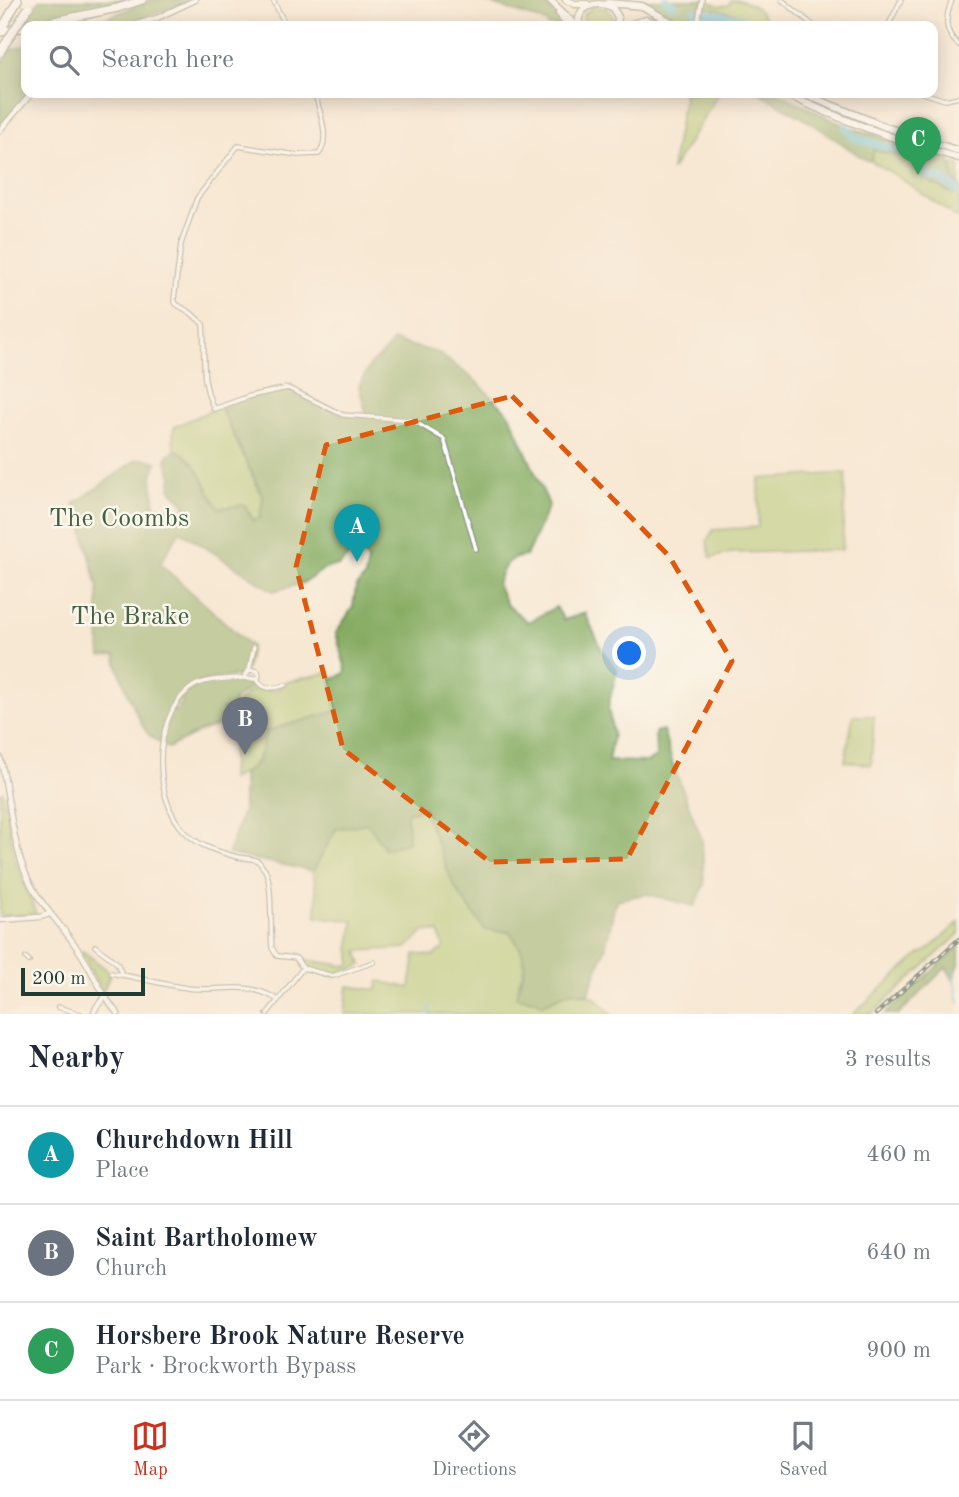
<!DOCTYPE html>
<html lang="en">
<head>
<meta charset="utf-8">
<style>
  :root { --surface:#fff; --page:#f2f2f3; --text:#1f2937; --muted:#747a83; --line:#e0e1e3; --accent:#c8321e }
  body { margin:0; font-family:"Old Standard TT",serif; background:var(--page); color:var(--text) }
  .scale { position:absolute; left:21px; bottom:18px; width:124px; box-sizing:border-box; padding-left:7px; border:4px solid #1f3d34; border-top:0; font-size:19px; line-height:24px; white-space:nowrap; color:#1f3d34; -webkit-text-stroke:5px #fbf7ec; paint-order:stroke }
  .you { position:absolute; left:630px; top:654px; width:24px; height:24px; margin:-18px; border:5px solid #fff; border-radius:50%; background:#1a73e8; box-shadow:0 0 0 10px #1a73e833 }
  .badge { display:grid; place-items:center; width:46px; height:46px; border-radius:50%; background:var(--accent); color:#fff; font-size:23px; font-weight:700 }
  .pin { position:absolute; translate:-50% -58px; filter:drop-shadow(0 2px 4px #0008) }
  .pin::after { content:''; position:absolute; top:37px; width:24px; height:21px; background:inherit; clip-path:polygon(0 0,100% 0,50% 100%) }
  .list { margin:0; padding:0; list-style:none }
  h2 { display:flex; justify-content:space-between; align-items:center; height:91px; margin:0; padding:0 28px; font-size:30px }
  h2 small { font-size:23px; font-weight:400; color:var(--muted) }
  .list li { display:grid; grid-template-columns:46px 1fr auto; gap:21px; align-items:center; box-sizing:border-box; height:98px; padding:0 28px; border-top:2px solid var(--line) }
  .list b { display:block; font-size:26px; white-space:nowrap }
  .list p { margin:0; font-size:23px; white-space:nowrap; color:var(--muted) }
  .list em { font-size:23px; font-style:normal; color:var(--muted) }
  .icon { flex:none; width:38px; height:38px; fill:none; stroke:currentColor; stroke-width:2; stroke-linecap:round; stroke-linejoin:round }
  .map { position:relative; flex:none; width:959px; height:1014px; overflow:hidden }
  .search { position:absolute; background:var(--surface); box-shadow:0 4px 18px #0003; left:21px; right:21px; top:21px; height:77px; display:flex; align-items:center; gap:18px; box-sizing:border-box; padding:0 24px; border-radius:14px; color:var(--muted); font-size:26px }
  .sheet { height:385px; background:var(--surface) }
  nav { display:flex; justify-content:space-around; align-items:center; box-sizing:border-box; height:98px; border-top:2px solid var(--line); background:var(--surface); font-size:19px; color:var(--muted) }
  nav a { display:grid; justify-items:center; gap:4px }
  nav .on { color:var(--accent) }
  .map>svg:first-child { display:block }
</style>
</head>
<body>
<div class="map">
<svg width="959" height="1014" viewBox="0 0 959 1014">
  <rect width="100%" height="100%" fill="#fbf7ec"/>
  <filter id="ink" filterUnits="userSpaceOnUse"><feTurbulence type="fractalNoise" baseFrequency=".0143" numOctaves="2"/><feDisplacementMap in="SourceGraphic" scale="14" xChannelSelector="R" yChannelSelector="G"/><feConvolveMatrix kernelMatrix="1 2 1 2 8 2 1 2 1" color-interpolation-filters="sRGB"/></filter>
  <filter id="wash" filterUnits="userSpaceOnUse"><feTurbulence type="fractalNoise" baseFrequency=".00686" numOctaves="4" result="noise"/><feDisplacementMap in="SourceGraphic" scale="28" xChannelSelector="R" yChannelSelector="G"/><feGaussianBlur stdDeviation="1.57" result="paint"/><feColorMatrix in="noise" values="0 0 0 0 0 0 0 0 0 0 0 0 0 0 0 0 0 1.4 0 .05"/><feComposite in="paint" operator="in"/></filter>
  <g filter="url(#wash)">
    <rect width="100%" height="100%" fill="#f7e8d3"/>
    <g fill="#a9c86f" stroke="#648252" stroke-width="2">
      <path d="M705,0l15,6 8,-1 4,-5c14,0 29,7 34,21l-3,5h-4l-18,-11 -38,-9z"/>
      <path d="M593,6c13,1 23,5 19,20h-28l-1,-11z"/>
      <path d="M683,93h36l-48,78 13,-73z"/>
      <path d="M845,130l109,50 -2,-16 7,1v54l-62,-43 -26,-15z"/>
      <path d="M221,408l43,92 -4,18 -11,14 -62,-12 -14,-80 1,-13 40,-18z"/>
      <path d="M846,473l-4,77 -111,3 -20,5 -4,-16 6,-12 45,-3 1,-48z"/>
      <path d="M330,672l7,40 -73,33c-7,18 -14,27 -33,34 1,-25 6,-49 -9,-70l17,-2 -1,-5 15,-13c12,-1 24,5 34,-7z"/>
      <path d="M853,716h21l-3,49 -26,-4z"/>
      <path d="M3,792l12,67 21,55 -36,2v-123z"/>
      <path d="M424,808l99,143 3,15 -7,16 17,18 7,4 28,-13 23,6 18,17h-267l3,-28 29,4 2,-9 31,7 5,-34 18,2 11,-8 -5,-16 -15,-1 -17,17 -49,3 4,14 -29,11 -30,-8 -2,-6 7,-2 38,6 5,-3v-13h-2l5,-29 -38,-5 1,-18 -4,-27 23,-42 32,-6 17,25 22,-35z"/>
      <path d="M959,922v12l-83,76 -4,4h-19l67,-60 7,-3z"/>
      <path d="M83,951l28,22 -9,20 -21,-41z"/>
    </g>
    <g fill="#86ac62" stroke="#52744b" stroke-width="2">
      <path d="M39,0h93l-106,23z"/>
      <path d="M151,0h35l-1,3 -64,23h-35z"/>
      <path d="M480,0h63l22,26h-17l-2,-4z"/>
      <path d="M639,0h66l-18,23 4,3h-7l-19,-14z"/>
      <path d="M26,45v48h3l-29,34v-62l12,-16z"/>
      <path d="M760,93h18l67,33 104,31 5,23 5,3v12l-7,-1 -30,-16 -13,-18 -5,-3 -30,-7 -3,11 -5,-1 -50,-34z"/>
      <path d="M394,341l44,12 38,28 34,34 39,90 -23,51c-19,1 -23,11 -29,28l9,20 22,18 28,-15 8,13 21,-7 17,37 15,20 -9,37 5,27 -5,27 39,1 9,-5 -1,-25 8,-2 9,32 30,78 2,45 -9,21 -48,-12 -31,6 -11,49 -17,45 -17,-3 -28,13 -7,-4 -20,-3c8,-34 16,-33 -6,-65l-25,-2 -31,-44 -31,-78 -16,5 1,29 -23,7 -17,-26 -32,6 -23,42 -85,-17 15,-43v-36l15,-13 8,-31 71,-20 -6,-31 13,-6 2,-4 -10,-37 17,-26 3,-20 9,-10 3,-17 -6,-7 -10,-1 -13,14c-16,-1 -23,11 -37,17 -8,4 -20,5 -29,8l-93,-60 -20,33 91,82 -4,22 -5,8c-17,1 -44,2 -57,15 -5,5 -9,14 -13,20h5c3,-6 6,-15 11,-19 13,-12 50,-15 64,-6l-18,14 1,7 -12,2 7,12 -31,11 -31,16c-7,-5 -18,-10 -22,-17 -7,-10 -32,-67 -30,-76l-15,1 -3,-35v-33l-17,-66 -7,-18 62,-44 10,-1 11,3 -5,14 3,31 32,4 1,-4 -18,-18 2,-13 -6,-17 3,-5 8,-4c23,11 28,39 42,58l26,-3 8,15 7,-2 3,-21 -42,-89 29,-12 38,-8 55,27 24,1 -8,-30 12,-23 10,-7z"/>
      <path d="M959,947v17l-6,15 -7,-12 -47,47h-14z"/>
    </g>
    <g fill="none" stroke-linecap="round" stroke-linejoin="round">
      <g stroke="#5ebfdd" stroke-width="2">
        <path d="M952,970l7,33"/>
        <path d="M428,1014l2,-8"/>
      </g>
      <g stroke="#5ebfdd" stroke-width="8">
        <path d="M666,0l7,5"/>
        <path d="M695,11l48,8 11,7"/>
        <path d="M846,127l9,11 58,17 5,5 2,8 6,3 1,5 15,2 2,5 7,2 6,7 2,-1"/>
      </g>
    </g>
  </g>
  <g filter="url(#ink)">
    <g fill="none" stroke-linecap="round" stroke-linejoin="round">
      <defs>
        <g id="minor">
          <path d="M273,0l13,26"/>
          <path d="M782,0l32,26"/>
          <path d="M952,0c-7,18 -9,32 7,45"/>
          <path d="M691,25l2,1"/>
          <path d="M697,26l5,-26"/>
          <path d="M888,26l13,-26"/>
          <path d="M315,93c4,18 16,45 4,61l-22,1 -59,-9 -41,52 -16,46 -7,55 2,5 15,9 12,11c3,32 -4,54 11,85l36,-13 38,-8 55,27 69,5 32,19 32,110"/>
          <path d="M923,93l22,7 14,-3"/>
          <path d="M254,647l-5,23 -5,8c-17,1 -42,0 -56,12 -36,30 -35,110 -3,142 13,14 34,20 52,25 6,1 16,1 21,4 1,1 6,8 7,9 8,12 5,61 7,78l5,8 19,2 7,10"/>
          <path d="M249,670l9,1 1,5 -2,3c7,13 17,9 29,6"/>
          <path d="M244,678l13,1"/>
          <path d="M95,946l22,17 5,12"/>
          <path d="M26,958l3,3"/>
          <path d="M303,968l30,8 41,-14"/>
          <path d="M111,973c25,4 50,11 76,15 35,5 58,-9 91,12"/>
          <path d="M58,1007l23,7"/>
          <path d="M267,1014l36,-46"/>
        </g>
        <g id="tertiary">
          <path d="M132,26l25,-8 38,-18"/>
          <path d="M0,130l32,-37"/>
          <path d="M0,757c9,35 10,72 22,107 12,37 39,58 59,90 13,20 21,42 37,60"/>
          <path d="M0,920l40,-3 9,-3"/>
          <path d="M93,1014l4,-8 8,-9"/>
        </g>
        <g id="trunk">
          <path d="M550,0l26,26"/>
          <path d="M566,0l9,4h12"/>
          <path d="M608,3l34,3 36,20"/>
          <path d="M559,13l9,13"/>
          <path d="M579,26c-3,-20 17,-26 33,-19l6,10 -1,9"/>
          <path d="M625,26l21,-6 18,6"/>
          <path d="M784,93c56,27 115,48 175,65"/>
          <path d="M801,93l85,34 73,24"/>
        </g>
        <g id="motorway">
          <path d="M30,26l88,-18 24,-8"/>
          <path d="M0,32l18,-32"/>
          <path d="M0,32l26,-5"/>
        </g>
      </defs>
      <use href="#minor" stroke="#8b9284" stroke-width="6"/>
      <use href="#tertiary" stroke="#8b9284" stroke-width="7"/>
      <use href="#trunk" stroke="#8b9284" stroke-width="9"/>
      <use href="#motorway" stroke="#8b9284" stroke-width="10"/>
      <use href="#minor" stroke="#fff" stroke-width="3.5"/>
      <use href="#tertiary" stroke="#fff" stroke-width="4.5"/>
      <use href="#trunk" stroke="#fff" stroke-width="6"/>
      <use href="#motorway" stroke="#fff" stroke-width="7"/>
      <defs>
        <path id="rail" d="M876,1014l83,-75"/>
      </defs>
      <use href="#rail" stroke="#1f3d34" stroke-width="4.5"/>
      <use href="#rail" stroke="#fbf7ec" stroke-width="2" stroke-dasharray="5" stroke-linecap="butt"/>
      <defs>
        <path id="motorway-bridge" d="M0,52l28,-44"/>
      </defs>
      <use href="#motorway-bridge" stroke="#8b9284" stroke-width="10" stroke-linecap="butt"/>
      <use href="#motorway-bridge" stroke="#fff" stroke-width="7"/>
    </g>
  </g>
  <path d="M0 0H959V1014H0ZM512,396l157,160 63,105 -105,198 -137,3 -147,-113 -47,-182 30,-122z" fill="#f7e8d3" fill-opacity=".55" fill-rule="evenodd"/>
  <path fill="none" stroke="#de580e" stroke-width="5" stroke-dasharray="14 9" stroke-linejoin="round" d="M512,396l157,160 63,105 -105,198 -137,3 -147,-113 -47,-182 30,-122z"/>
  <g text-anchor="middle" stroke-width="5" stroke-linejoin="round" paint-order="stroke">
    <g font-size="26" fill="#426043" stroke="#fbf7ec">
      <text x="119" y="526">The Coombs</text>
      <text x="130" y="624">The Brake</text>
    </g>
  </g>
</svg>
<div class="scale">200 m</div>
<div class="you"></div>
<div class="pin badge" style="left:357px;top:562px;background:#0f9aa8">A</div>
<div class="pin badge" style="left:245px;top:755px;background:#6b7280">B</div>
<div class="pin badge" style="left:918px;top:175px;background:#2e9e5b">C</div>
<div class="search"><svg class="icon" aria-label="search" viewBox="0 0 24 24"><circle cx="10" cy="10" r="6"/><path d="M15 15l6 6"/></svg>Search here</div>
</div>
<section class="sheet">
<h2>Nearby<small>3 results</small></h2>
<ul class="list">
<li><span class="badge" style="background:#0f9aa8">A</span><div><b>Churchdown Hill</b><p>Place</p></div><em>460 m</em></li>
<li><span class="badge" style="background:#6b7280">B</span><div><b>Saint Bartholomew</b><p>Church</p></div><em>640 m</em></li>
<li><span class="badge" style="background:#2e9e5b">C</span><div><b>Horsbere Brook Nature Reserve</b><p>Park · Brockworth Bypass</p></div><em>900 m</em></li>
</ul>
</section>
<nav>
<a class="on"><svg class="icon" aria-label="map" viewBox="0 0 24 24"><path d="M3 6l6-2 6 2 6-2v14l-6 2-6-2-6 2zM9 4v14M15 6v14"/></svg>Map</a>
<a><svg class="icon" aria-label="directions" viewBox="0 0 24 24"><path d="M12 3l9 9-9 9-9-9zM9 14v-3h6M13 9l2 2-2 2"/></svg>Directions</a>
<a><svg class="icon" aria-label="saved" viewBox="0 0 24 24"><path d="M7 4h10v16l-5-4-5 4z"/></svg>Saved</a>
</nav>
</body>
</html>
